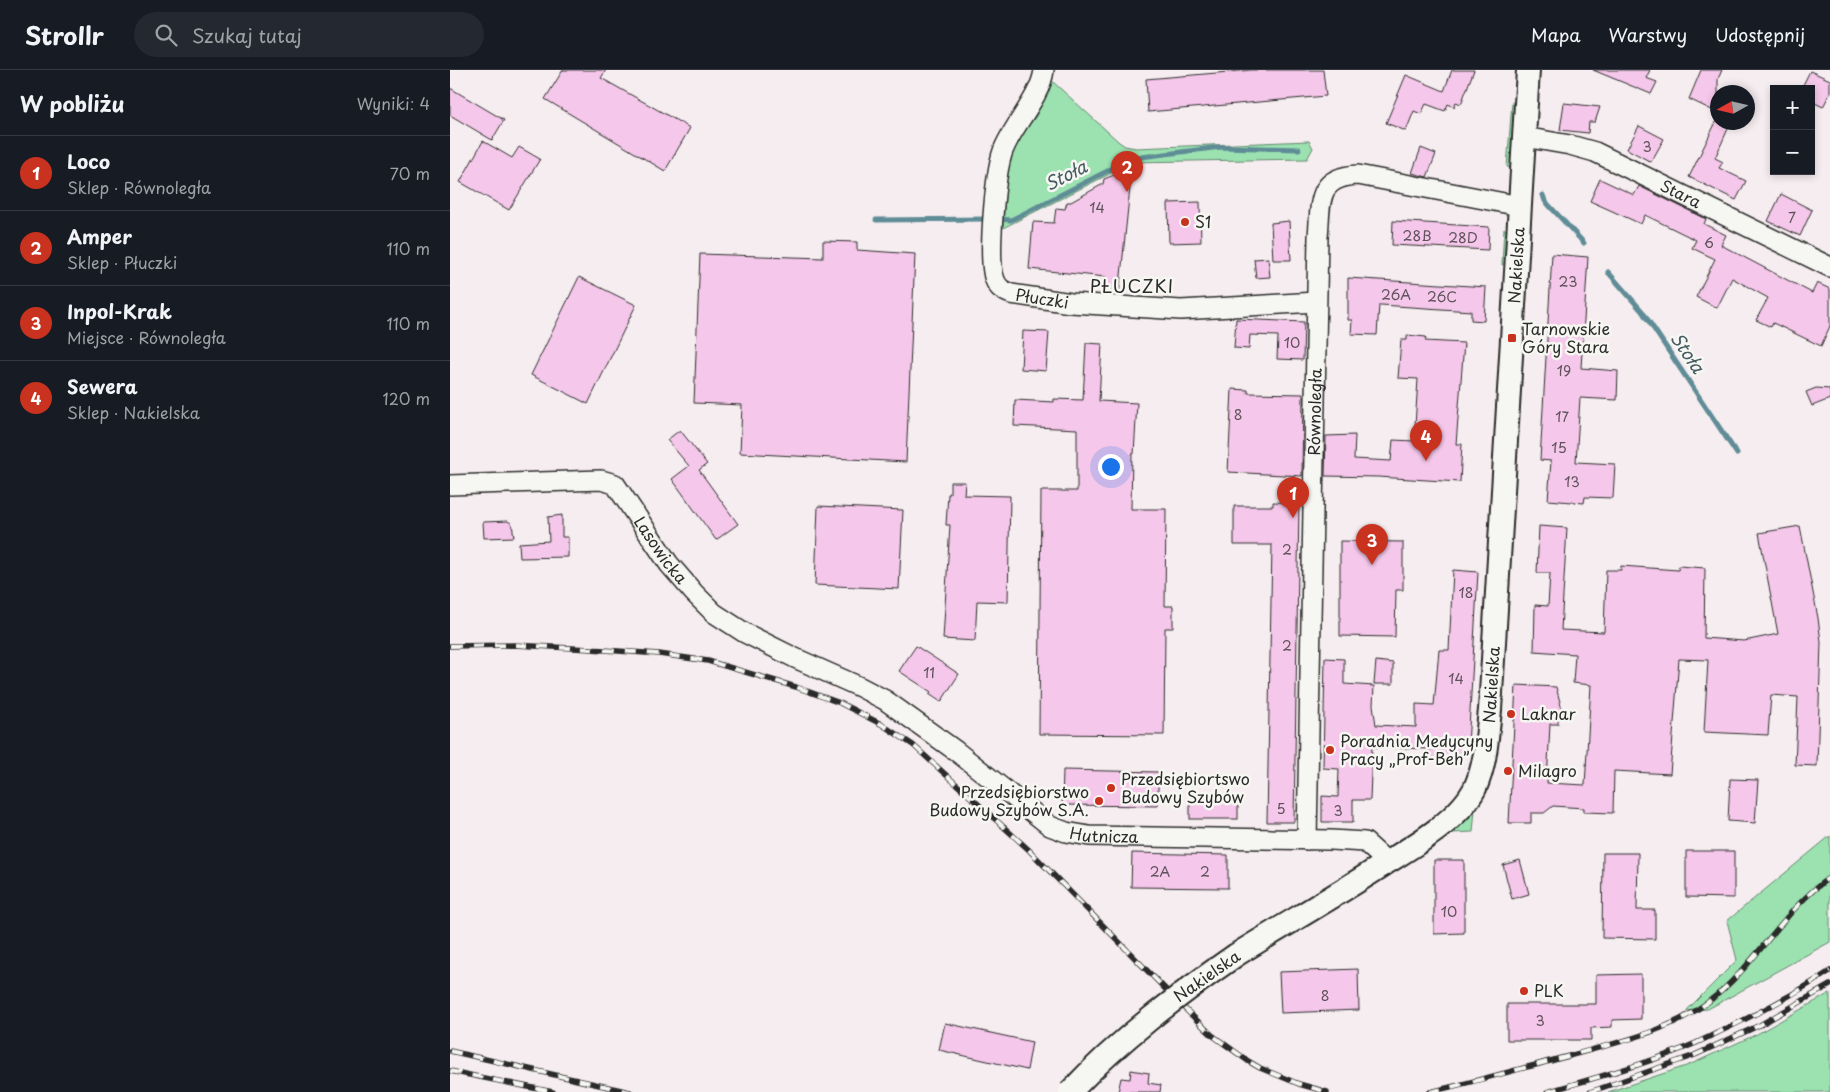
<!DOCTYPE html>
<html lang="pl">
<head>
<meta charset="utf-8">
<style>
  :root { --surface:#171b24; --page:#242831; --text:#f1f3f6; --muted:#9ea1a6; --line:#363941; --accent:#c8321e }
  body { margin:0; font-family:"Playpen Sans",sans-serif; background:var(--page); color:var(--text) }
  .controls { position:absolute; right:15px; top:15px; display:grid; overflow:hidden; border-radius:0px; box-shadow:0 2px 8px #0003 }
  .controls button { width:45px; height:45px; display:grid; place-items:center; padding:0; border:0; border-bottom:1px solid var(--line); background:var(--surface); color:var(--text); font:25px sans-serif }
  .compass { position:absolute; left:1260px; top:15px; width:45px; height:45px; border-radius:50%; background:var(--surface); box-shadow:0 2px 8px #0003; rotate:262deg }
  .you { position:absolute; left:660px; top:396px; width:18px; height:18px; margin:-12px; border:4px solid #fff; border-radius:50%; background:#1a73e8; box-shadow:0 0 0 8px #1a73e833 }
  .badge { display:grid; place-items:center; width:32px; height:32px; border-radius:50%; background:var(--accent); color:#fff; font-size:16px; font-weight:700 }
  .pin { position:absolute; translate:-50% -41px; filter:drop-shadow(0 1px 2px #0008) }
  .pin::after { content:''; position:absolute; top:26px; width:18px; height:15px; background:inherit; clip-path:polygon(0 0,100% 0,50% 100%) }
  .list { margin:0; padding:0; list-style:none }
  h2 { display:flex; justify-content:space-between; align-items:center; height:65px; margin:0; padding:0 20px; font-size:21px }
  h2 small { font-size:16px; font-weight:400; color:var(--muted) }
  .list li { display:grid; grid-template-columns:32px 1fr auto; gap:15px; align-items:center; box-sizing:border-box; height:75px; padding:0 20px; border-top:1px solid var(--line) }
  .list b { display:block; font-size:19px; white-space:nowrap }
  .list p { margin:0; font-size:16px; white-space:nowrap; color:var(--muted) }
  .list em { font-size:16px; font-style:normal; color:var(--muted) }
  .icon { flex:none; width:28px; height:28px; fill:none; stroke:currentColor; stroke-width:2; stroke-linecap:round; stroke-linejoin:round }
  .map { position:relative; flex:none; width:1380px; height:1022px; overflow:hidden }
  header { display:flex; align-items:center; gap:30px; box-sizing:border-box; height:70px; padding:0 25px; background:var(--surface); border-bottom:1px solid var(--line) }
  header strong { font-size:24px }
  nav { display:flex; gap:28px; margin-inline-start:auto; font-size:18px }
  .search { width:350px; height:45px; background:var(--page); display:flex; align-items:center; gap:12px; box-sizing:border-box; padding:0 18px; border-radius:28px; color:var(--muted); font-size:19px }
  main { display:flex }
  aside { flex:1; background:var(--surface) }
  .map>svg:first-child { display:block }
</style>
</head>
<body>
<header>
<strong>Strollr</strong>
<div class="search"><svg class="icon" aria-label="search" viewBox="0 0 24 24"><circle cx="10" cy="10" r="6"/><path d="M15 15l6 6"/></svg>Szukaj tutaj</div>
<nav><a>Mapa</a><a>Warstwy</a><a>Udostępnij</a></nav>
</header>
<main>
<aside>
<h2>W pobliżu<small>Wyniki: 4</small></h2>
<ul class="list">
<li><span class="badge">1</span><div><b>Loco</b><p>Sklep · Równoległa</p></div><em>70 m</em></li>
<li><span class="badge">2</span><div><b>Amper</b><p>Sklep · Płuczki</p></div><em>110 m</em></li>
<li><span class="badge">3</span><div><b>Inpol-Krak</b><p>Miejsce · Równoległa</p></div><em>110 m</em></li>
<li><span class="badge">4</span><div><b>Sewera</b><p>Sklep · Nakielska</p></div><em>120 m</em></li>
</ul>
</aside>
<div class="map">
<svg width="1380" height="1022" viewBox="0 0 1380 1022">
  <rect width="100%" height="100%" fill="#f6edf0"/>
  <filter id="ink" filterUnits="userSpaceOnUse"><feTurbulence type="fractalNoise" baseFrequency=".02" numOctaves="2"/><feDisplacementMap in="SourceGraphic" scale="10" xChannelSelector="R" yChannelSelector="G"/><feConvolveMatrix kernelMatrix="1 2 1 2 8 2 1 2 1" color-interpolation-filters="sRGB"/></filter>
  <g filter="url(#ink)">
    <g fill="#9be2b0" stroke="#63866e">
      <path d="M602,11l67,61 6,4 11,2 173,-7 4,7 -6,11 -174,3 -130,66 4,-67 20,-33 9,-12 8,-20z"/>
      <path d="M1062,32l4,1 -5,69 -2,-5h-2z"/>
      <path d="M1054,158l3,4 -1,31 -4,2z"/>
      <path d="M1025,740l-2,22 -20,1z"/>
      <path d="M1380,766v106l-122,67 -22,2 51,-51 -10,-39z"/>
      <path d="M1380,923v99h-222l81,-27 68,-31z"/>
    </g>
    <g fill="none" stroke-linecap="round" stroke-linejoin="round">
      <g stroke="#5e8c96" stroke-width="5">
        <path d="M1093,125l2,6 39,42"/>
        <path d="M547,149l14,1 122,-62 88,-11 78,2"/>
        <path d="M426,150l113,-1"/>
        <path d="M1158,202l34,39 95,143"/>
      </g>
    </g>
    <g fill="#f5c7ea" stroke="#2b2b2b">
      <path d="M113,0h43l-5,8 89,50 -25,43 -120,-72z"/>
      <path d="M802,0h71l3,26 -178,16 -2,-33z"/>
      <path d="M1002,0h22l-13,34 -5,-2 -2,5 -6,-3 -3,7 -19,-7 -5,10 -7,-3 -8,20 -20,-8 20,-48 38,16z"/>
      <path d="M1143,0h57l-4,8 11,4 -6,12z"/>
      <path d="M1251,0h21l-4,9v34l-29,-14z"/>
      <path d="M1360,1l20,9v13l-7,14 -12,-6v-12h-10z"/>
      <path d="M0,18l54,32 -12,20 -42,-25z"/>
      <path d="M1114,33l36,4 -5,15h-6l-1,11 -28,-3z"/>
      <path d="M1266,52h15l-16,36 8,4 -4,6 27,13 -10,19 -47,-23z"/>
      <path d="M1189,56l25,13 -13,23 -24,-13z"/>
      <path d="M33,71l29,17 7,-11 21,12 -31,51 -49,-28z"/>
      <path d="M971,78l15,6 -9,23 -15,-4z"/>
      <path d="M682,98l-13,127 -15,-1 2,-17 -77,-8 4,-47 21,1 2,-15 9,1 2,-7h4l32,-18 1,-5z"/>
      <path d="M1150,109l34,16 5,-9 67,33 -2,5 22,11 -5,10 91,48 5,-10 13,6v37l-9,20 -48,-23 -2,4 -15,-7 12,-22 -36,-20 -15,30 -21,-11 19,-38 -23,-11 4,-8 -51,-25 -4,9 -51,-23z"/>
      <path d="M1331,124l31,16 -12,26 -32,-15z"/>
      <path d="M750,132l1,40 -32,1 -1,-40z"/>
      <path d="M839,151l2,39h-18l-2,-37z"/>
      <path d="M943,151l96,6 -1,23 -96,-5z"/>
      <path d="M373,171l34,1v8l58,4 -9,208 -166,-9 2,-48 -48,-2 6,-149 123,4z"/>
      <path d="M1102,184l36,3 -7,111 37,3 -1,29 -37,-2 -4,64 39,2 -2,34 -28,-1 -1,6 -36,-3 3,-39 -11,-1z"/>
      <path d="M818,188l2,19 -14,1 -2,-19z"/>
      <path d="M129,207l57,28 -48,99 -57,-29z"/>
      <path d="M898,208l138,9 -2,34 -13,-1v-9l-90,-6h-2l-2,30 -26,-1 1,-14h-4z"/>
      <path d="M786,249l68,3 -1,38 -26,-1 1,-23 -28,-1 -1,14 -15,-1z"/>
      <path d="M573,261l26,1 -3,39 -25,-2z"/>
      <path d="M957,265l19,2 -1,4 39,2 -8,101h6l-2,38 -82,-5 -53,-1 1,-40 29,-1 -1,24 37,2 2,-21 21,1 4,-62 -20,-1 3,-38h6z"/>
      <path d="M636,273l16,1 -3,57 38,2 -3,51h-2l-1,55h35l-1,97h8v22h-8l-1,107 -125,-1 2,-243h36v-62l-63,-3 1,-26 39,2v-3l29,1z"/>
      <path d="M1366,318l14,1v10l-18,7 -6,-14z"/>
      <path d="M782,319l16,1v3l55,1 -1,82 -74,-4z"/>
      <path d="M230,360l27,34 -8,6 39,54 -22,16 -44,-61 17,-13 -22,-26z"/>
      <path d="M500,412h15l-1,13 46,1 -2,106 -31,-1 -2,40 -32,-2 7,-114h-4l2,-31h2z"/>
      <path d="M823,432l26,1 -5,319h-27l5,-277h-38v-39h39z"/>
      <path d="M368,436l85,4 -4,79 -84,-4z"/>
      <path d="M112,445v22h6v20l-48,1 -1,-15 30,-2 -1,-24z"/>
      <path d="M58,451l4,3 2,13 -30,1 -1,-16z"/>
      <path d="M1089,456l28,2 -6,102 43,2 2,-62h15v-4l57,4 1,-4 26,2 -1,70 40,3 34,-7 -19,-101 41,-7 18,92 3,24 -4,124 -22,-1 3,-68 -27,-2 -3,40 -64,-3 4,-72 -29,-1 -9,115 -56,-3 -1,42 -29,-1v-4l-31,-2 -9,7h-13v10h-22l7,-138 40,2 8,30 -6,-1v8h-8l-3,59 38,2 6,-100 -18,-2 2,-29 -41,-3 1,-46 13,1 2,-33h-13z"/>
      <path d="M890,471l63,1v48h-7l-1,47 -55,-1z"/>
      <path d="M1003,500l25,2 -10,174 -11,14 -28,-1 1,-10 -58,-2 -2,53h-17v22h-31v-26l16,1 1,-28 -16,-1 2,-110 19,1v25l30,2 -1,19 3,20 40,2v-23l18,1 5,-55h10z"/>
      <path d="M466,576l43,28 -18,28 -12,-8 2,-2 -32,-21z"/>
      <path d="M926,591l17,2v21h-19z"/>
      <path d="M613,700l95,2v34l-96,-1z"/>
      <path d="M1280,709l28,1 -3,43 -27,-2z"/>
      <rect x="740" y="731" width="48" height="18"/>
      <path d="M1236,781h48v47l-48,-1z"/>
      <path d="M682,783l96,2v33l-97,-1z"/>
      <path d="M1153,783h35l-1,57h18v29l-53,-1z"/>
      <path d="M984,790h30v73l-30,1z"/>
      <path d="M1070,790l9,34 -17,5 -9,-34z"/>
      <path d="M908,899l1,41 -78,3 -2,-41z"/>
      <path d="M1191,904v45l-29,1v7l-21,1v12h-84v-36h89v-29z"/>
      <path d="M495,953l87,19 -5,28 -88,-20z"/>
      <path d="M681,1000l18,3 -1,10 13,2 -1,7h-42l3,-14 9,1z"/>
    </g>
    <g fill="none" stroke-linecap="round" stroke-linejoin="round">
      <defs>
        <g id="minor">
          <path id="s1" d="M594,0c-3,27 -32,56 -41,81 -8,22 -16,109 -8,129 3,8 8,11 16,14l60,9 110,7 135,-8"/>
          <path id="s2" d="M1074,67l46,8 25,7 235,115"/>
          <path id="s3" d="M0,415l151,-5 14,4 54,80 25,29 20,20 31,20 50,25 65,29 25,13 71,51 94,75 16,6 23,4 242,4 34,2 22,20"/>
          <path id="s4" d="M857,770l11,-603c3,-35 -2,-60 40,-62l162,31"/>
        </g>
        <g id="tertiary">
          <path id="s5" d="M786,885c50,-31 101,-60 150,-92 29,-18 73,-43 89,-75 11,-24 12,-51 15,-78l38,-640"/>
        </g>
      </defs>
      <use href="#minor" stroke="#2b2b2b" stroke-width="22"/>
      <use href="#tertiary" stroke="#2b2b2b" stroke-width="26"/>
      <use href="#minor" stroke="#f6f6f2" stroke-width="19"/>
      <use href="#tertiary" stroke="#f6f6f2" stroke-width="22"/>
      <defs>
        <g id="rail">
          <path d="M0,576l64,-1 77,4 68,5 49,7 88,26 44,16 41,21 32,21 115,104 150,153 34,33 36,26 12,7 39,16 28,8"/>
          <path d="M0,981l180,41"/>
          <path d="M0,1001l103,21"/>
          <path d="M980,1022c47,-11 93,-24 139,-36 52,-15 107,-25 149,-62 41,-35 68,-86 112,-117"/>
          <path d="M1097,1022c50,-15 101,-28 149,-49 45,-21 92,-44 134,-72"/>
          <path d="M1140,1022l105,-37 65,-30 70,-40"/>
        </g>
      </defs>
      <use href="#rail" stroke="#2b2b2b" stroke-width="5.5"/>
      <use href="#rail" stroke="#f6f6f2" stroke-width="4" stroke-dasharray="11" stroke-linecap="butt"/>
      <defs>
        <path id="tertiary-bridge" d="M620,1022c49,-52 107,-96 166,-137"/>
      </defs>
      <use href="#tertiary-bridge" stroke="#2b2b2b" stroke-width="26" stroke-linecap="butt"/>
      <use href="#tertiary-bridge" stroke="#f6f6f2" stroke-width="22"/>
    </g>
  </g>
  <g fill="#c8321e" stroke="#f6f6f2" stroke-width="2">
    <circle cx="735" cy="152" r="5"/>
    <rect x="1057" y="263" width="10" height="10" rx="2.5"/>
    <circle cx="1061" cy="644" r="5"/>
    <circle cx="880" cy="680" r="5"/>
    <circle cx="1058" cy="701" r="5"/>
    <circle cx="661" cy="718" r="5"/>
    <circle cx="649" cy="731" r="5"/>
    <circle cx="1074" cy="921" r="5"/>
  </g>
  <g text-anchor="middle" stroke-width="5" stroke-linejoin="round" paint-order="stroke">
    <g font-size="14" fill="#5e525b">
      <text x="1197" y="82">3</text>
      <text x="647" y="143">14</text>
      <text x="1342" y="153">7</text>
      <text x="967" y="171">28B</text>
      <text x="1013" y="173">28D</text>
      <text x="1259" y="178">6</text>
      <text x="1118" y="217">23</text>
      <text x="946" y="230">26A</text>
      <text x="992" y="232">26C</text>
      <text x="842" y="278">10</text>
      <text x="1114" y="306">19</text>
      <text x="788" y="350">8</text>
      <text x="1112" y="352">17</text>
      <text x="1109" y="383">15</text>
      <text x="1122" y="417">13</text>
      <text x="837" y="485">2</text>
      <text x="1016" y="528">18</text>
      <text x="837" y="581">2</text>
      <text x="479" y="608">11</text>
      <text x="1006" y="614">14</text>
      <text x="831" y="744">5</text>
      <text x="888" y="746">3</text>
      <text x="710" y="807">2A</text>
      <text x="755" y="807">2</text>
      <text x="999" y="847">10</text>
      <text x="875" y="931">8</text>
      <text x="1090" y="956">3</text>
    </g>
    <g font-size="16" fill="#2b2b2b" stroke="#f6f6f2">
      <text dy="6" stroke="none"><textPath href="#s2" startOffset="168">Stara</textPath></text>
      <text dy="6" stroke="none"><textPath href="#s5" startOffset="819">Nakielska</textPath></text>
      <text dy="6" stroke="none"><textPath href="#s1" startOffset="275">Płuczki</textPath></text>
      <text dy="6" stroke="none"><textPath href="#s4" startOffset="428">Równoległa</textPath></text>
      <text dy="6" stroke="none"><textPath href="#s3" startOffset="246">Lasowicka</textPath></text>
      <text dy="6" stroke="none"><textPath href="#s5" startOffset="399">Nakielska</textPath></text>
      <text dy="6" stroke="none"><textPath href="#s3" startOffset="784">Hutnicza</textPath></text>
      <text transform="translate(757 906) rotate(-35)" y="6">Nakielska</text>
    </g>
    <g font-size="16" fill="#2b2b2b" stroke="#f6f6f2" text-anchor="start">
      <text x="745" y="158">S1</text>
      <text x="1072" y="265">Tarnowskie<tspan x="1072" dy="18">Góry Stara</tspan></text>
      <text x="1071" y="650">Laknar</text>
      <text x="890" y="677">Poradnia Medycyny<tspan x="890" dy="18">Pracy „Prof-Beh”</tspan></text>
      <text x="1068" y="707">Milagro</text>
      <text x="671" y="715">Przedsiębiortswo<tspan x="671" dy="18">Budowy Szybów</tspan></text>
      <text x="639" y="728" text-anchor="end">Przedsiębiorstwo<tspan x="639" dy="18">Budowy Szybów S.A.</tspan></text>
      <text x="1084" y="927">PLK</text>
    </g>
    <g font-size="18" font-style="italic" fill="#445c61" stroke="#f6f6f2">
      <text transform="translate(616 106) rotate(-27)" y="6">Stoła</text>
      <text transform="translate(1237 283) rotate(56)" y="6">Stoła</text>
    </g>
    <g font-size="18" letter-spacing="1" fill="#2b2b2b" stroke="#f6f6f2">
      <text x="682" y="223">PŁUCZKI</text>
    </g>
  </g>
</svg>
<div class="controls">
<button>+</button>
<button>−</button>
</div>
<svg class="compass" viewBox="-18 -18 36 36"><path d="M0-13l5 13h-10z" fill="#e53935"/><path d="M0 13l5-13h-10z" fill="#9ea1a6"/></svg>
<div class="you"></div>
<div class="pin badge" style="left:843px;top:448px">1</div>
<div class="pin badge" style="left:677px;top:122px">2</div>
<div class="pin badge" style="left:922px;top:495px">3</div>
<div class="pin badge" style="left:976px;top:391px">4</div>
</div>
</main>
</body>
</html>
